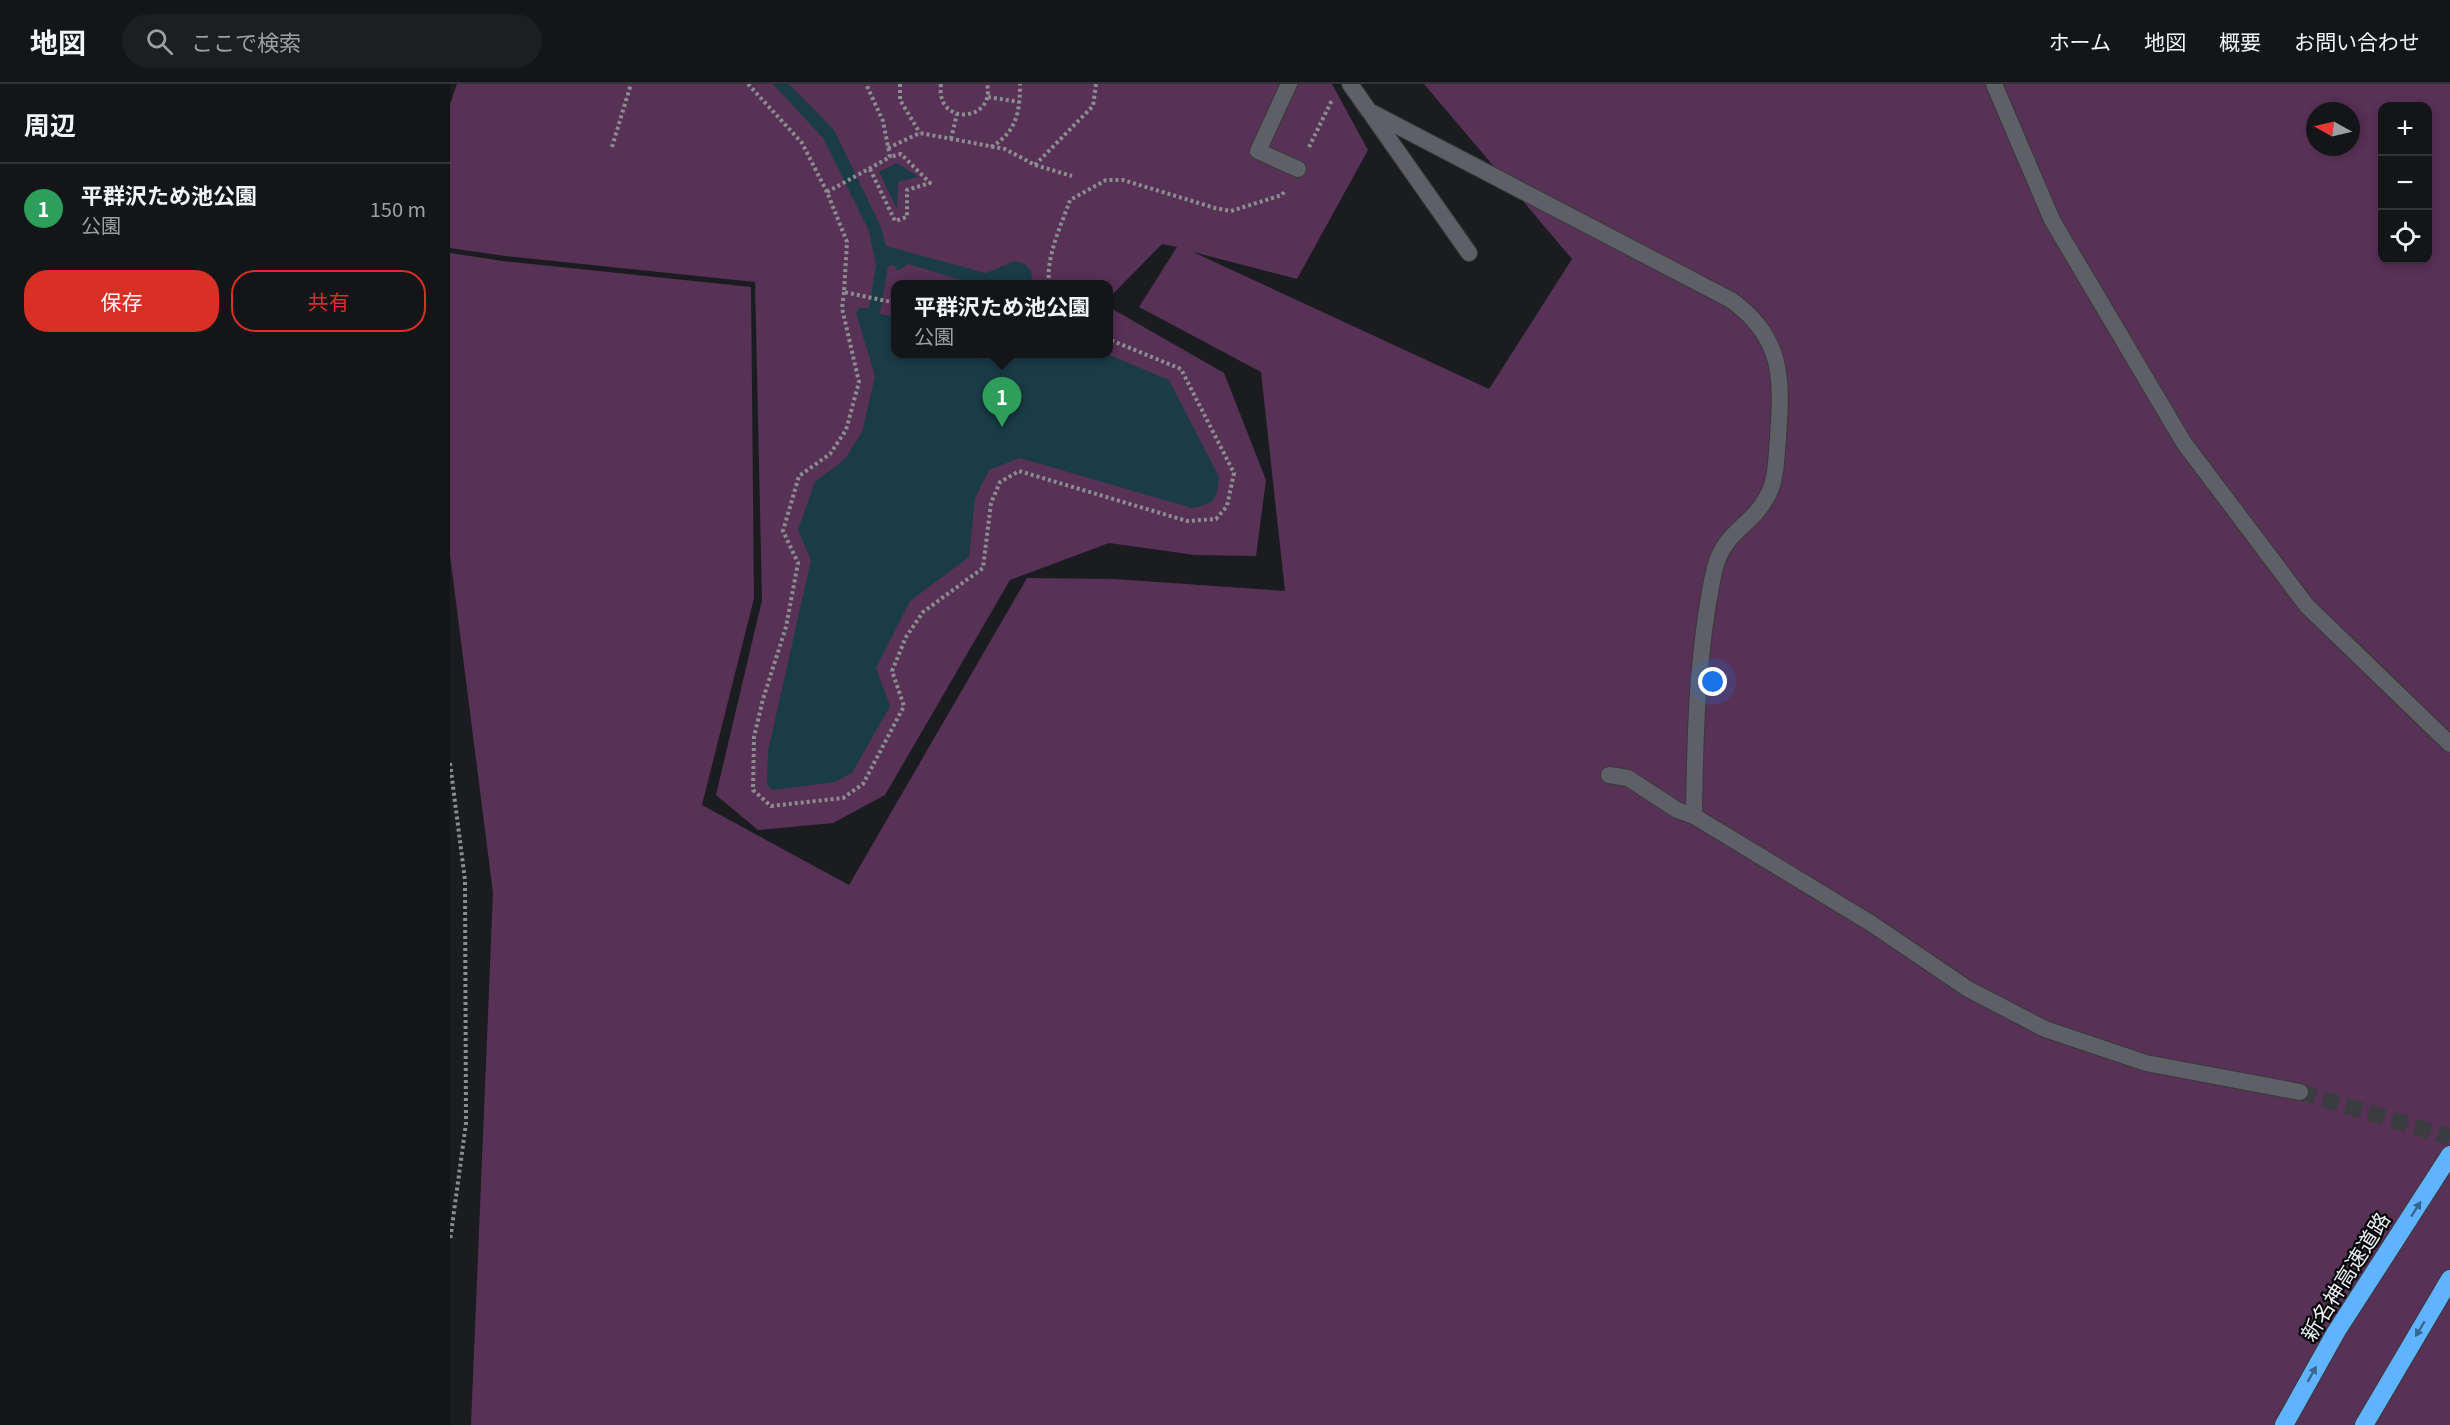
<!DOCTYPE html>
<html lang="ja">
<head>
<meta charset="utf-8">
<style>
  :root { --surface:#141518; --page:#1d1e21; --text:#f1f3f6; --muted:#9d9fa2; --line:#333437; --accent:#d93025 }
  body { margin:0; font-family:Georgia,"Noto Sans JP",serif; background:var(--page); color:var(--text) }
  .controls { position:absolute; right:18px; top:18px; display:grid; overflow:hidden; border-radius:12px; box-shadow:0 3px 9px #0003 }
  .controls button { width:54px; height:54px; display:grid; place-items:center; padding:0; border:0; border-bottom:2px solid var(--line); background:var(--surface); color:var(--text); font:30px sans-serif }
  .compass { position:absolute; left:1856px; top:18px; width:54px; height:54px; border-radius:50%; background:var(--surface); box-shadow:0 3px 9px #0003; rotate:278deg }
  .you { position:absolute; left:1263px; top:598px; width:21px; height:21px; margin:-15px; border:4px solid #fff; border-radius:50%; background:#1a73e8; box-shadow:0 0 0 9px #1a73e833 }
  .badge { display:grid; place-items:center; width:39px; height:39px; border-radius:50%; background:var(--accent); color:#fff; font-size:20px; font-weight:700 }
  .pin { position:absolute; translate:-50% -50px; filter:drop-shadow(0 2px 3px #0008) }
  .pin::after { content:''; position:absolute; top:32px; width:21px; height:18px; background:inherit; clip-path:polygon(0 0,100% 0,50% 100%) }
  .popup { position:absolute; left:441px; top:196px; width:222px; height:78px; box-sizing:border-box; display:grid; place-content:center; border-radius:12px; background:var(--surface); filter:drop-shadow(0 2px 4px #0005); font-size:20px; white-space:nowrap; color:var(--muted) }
  .popup b { font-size:22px; color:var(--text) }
  .popup::after { content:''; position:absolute; left:50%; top:100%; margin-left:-12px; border:12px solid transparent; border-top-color:var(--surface) }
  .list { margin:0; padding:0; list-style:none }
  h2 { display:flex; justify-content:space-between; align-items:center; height:78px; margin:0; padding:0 24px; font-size:26px }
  h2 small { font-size:20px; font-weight:400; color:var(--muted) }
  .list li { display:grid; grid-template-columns:39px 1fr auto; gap:18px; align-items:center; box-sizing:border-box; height:90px; padding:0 24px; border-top:2px solid var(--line) }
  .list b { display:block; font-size:22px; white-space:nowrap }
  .list p { margin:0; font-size:20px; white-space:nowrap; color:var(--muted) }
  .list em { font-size:20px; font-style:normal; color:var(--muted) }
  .actions { display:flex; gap:12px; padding:18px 24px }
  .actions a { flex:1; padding:14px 0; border:2px solid var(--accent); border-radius:24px; text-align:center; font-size:21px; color:var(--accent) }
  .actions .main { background:var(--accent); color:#fff }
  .icon { flex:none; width:33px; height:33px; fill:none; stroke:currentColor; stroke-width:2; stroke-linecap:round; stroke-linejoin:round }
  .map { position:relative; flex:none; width:2000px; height:1341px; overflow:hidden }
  header { display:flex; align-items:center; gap:36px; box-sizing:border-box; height:84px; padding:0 30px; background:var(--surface); border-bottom:2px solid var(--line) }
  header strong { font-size:28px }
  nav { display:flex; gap:33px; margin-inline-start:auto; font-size:21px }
  .search { width:420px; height:54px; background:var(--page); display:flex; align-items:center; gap:15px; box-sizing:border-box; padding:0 21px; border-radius:33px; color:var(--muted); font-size:22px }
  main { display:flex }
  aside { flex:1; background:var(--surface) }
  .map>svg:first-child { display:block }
</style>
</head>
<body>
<header>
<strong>地図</strong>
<div class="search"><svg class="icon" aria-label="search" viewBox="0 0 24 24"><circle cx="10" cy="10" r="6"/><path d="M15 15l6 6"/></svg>ここで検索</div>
<nav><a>ホーム</a><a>地図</a><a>概要</a><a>お問い合わせ</a></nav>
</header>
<main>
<aside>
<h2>周辺<small></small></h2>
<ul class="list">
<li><span class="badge" style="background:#2e9e5b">1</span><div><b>平群沢ため池公園</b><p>公園</p></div><em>150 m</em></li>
</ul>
<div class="actions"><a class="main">保存</a><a>共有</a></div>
</aside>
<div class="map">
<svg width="2000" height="1341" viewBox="0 0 2000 1341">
  <rect width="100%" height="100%" fill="#1b1c20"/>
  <path fill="#583156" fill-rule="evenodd" d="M7,0h875l36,66 -71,129 -104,-27 296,137 83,-130 -148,-175h1026v1341h-1979l22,-532 -43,-338v-302l53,8 248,26 3,311 -52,207 147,80 178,-307 87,1 171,12 -24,-219 -122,-65 38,-60 -15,-3 -53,54 -1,-14h-212v70h212l1,-47 115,66 42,107 -10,76 -61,-1 -86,-12 -99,37 -125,215 -52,28 -75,7 -42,-35 46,-195 -7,-318 -250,-26 -55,-8v-144zM1932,22h46v154h-46zM1865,27h36v36h-36z"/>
  <g fill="#1a3c46">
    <path d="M323,0h16l45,46 47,97 5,19 100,27 29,-12 10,3 6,7 2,13h-58l-67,-20 -10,7 -4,-6 -6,1 -8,48 15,3 1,37h165l20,4 10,-4h16l62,26 50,97c-2,23 -5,27 -27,31l-172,-50 -31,12 -14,28 -6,59 -59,44 -34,67 14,38 -38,67 -17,9 -62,8 -6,-5 1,-34 43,-191 -13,-30 17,-48 30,-23 17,-27 13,-56 -19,-63 3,-5h10l7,-43 -7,-34 -46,-93z"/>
    <path d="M447,79l22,14 -21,5 -1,27 -18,-37z"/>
  </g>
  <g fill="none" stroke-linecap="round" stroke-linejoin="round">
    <path stroke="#3a3c3f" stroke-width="16" stroke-dasharray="16 8" stroke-linecap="butt" d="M1850,1008l150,45"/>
    <defs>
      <path id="service" d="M839,0l-31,67 40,18"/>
      <g id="minor">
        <path d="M900,0l19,27 362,189c53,38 51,79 47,138 -2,19 -1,40 -10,57 -18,35 -46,34 -55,81 -16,79 -18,159 -19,240l178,108 96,65 77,40 101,34 154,29"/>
        <path d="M922,31l97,138"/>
        <path d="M1159,691l19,3 49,32 17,6"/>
      </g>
      <path id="tertiary" d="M1544,0l58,136 132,223 123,163 143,138"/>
      <g id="motorway">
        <path d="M1834,1341l52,-93 114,-177"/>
        <path d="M1914,1341l86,-146"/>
      </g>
    </defs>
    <use href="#service" stroke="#39393c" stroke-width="18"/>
    <use href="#minor" stroke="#39393c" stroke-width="18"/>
    <use href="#tertiary" stroke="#39393c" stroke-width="18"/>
    <use href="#motorway" stroke="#39393c" stroke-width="20"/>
    <g stroke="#8c8d90" stroke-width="4" stroke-dasharray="3 3" stroke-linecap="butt">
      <path d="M298,0l54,59 25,49 20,50 -3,50 52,11"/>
      <path d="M450,0v16l20,33"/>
      <path d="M491,0c-6,43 55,38 46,0"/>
      <path d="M538,13l31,5"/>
      <path d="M501,55l6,-25"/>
      <path d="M162,63l19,-63"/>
      <path d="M541,63c26,-15 29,-36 29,-63"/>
      <path d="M859,63l23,-47"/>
      <path d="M438,64l32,-15 85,16 30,16 37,11"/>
      <path d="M585,81l58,-59 3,-22"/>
      <path d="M420,85l25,52 12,-4v-27l23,-7 -29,-29 -11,3"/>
      <path d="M377,108l63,-35 -7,-36 -17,-37"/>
      <path d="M599,200c-3,-28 12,-58 21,-84l36,-20h17l92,28 16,3 51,-16 3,-5"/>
      <path d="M394,208l-2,16 17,74 -13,48 -16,24 -31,22 -16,55 15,32 -12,64 -23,72 -9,38 -1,53 18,16 72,-8 20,-14 41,-78 -12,-35 14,-34 17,-25 60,-44 8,-65 9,-21 19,-11 168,50 29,-2 11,-13 7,-33 -53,-104 -73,-30"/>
      <path d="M0,679l15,117 1,243 -16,118"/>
    </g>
    <use href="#service" stroke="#5f6065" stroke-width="16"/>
    <use href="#minor" stroke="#5f6065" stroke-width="16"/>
    <use href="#tertiary" stroke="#5f6065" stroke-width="16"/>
    <use href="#motorway" stroke="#5fb3ff" stroke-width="18"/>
  </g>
  <defs><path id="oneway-solid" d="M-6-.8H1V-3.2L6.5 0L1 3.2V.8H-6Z" transform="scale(1.5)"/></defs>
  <g fill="#376690">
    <use href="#oneway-solid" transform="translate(1966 1125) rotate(-57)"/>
    <use href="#oneway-solid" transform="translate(1970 1245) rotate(121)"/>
    <use href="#oneway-solid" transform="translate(1862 1290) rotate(-61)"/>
  </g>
  <g text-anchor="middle" stroke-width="4.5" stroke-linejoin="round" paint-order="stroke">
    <g font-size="21" fill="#edeef1" stroke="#060708">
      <text transform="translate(1896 1193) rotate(-58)" y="7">新名神高速道路</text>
    </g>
  </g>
</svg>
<div class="controls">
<button>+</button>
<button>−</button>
<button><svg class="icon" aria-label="locate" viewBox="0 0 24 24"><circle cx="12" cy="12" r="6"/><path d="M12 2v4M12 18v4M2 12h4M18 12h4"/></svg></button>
</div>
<svg class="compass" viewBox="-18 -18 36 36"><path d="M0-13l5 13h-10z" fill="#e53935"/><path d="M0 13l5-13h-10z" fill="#9d9fa2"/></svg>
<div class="you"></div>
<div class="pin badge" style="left:552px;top:343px;background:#2e9e5b">1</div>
<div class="popup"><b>平群沢ため池公園</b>公園</div>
</div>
</main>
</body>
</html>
